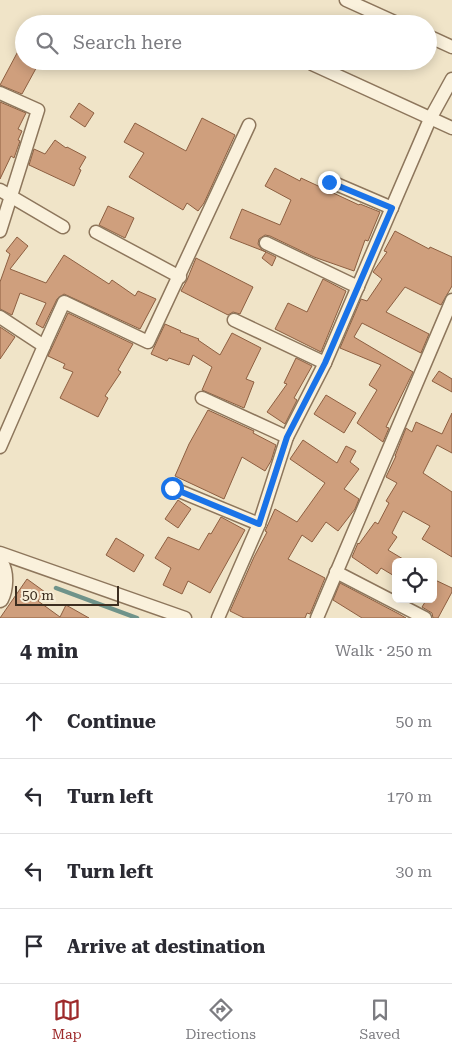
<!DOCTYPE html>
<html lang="en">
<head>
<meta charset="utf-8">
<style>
  :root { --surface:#fff; --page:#f7f7f7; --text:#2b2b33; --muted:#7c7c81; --line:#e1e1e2; --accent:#9e2a2b }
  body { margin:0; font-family:"Roboto Serif",serif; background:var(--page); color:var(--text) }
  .controls { position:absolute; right:15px; bottom:15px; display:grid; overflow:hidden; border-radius:8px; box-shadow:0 2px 12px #0003 }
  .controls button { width:45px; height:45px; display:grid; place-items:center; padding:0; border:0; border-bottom:1px solid var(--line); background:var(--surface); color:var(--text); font:25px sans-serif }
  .scale { position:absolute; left:15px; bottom:12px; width:104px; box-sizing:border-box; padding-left:5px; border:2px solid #3d2e20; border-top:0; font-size:14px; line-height:18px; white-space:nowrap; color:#3d2e20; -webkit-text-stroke:4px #f7eed8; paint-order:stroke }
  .stop { position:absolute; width:15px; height:15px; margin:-11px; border:4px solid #1a73e8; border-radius:50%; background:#fff }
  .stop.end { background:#1a73e8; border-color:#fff; box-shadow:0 1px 5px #0008 }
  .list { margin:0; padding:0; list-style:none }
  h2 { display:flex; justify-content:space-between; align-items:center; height:65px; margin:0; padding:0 20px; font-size:21px }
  h2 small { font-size:16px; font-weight:400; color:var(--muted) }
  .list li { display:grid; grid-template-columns:32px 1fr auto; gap:15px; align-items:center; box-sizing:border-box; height:75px; padding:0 20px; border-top:1px solid var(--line) }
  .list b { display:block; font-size:19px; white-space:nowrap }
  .list em { font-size:16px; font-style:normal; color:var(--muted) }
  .icon { flex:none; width:28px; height:28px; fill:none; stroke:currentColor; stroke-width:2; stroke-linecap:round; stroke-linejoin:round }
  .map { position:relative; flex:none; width:452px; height:618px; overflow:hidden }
  .search { position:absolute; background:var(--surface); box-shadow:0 2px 12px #0003; left:15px; right:15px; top:15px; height:55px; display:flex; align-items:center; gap:12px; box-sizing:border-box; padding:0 18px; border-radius:28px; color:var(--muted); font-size:19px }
  .sheet { height:365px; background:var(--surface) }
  nav { display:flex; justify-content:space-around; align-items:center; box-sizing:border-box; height:70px; border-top:1px solid var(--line); background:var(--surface); font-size:14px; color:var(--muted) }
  nav a { display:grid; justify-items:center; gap:2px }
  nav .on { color:var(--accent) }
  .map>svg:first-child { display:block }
</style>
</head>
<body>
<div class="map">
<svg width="452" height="618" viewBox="0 0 452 618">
  <rect width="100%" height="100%" fill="#f0e4c8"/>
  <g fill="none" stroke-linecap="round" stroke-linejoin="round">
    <path stroke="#6f938a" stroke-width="4.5" d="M56,588l81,30"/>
  </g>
  <g fill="#cf9f7d" stroke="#8d5f41">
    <path d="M24,40v21h16l-18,33 -22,-9z"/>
    <path d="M0,102l26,11 -8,16 4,2 -4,9 2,1 -6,17 -3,-2 -11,23z"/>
    <path d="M79,103l15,10 -9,14 -15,-10z"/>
    <path d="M202,118l33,17 -31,68 -6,8 -11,-8 -4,7 -54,-33 15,-24 -20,-11 11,-19 51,28z"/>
    <path d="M55,140l11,8 1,-1 19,10 -7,12 2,1 -7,16 -45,-21 5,-16 11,5z"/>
    <path d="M275,168l25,13 1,-3 58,27 1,-1 20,8 -12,29 -3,-1 -11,31 -40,-14 -44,-21 -5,-1 -6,4 -1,5 4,6 14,7 -4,9 -10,-8 4,-6 -36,-14 12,-29 38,16 11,-25 -26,-14z"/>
    <path d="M108,206l26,12 -9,20 -26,-13z"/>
    <path d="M395,231l34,18 1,-2 22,10v29l-11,19 -36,-18 -19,25 43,22 -8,19 -59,-30 -8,14 59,35 -27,55 3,1 -6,14 -26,-19 20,-33 -8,-5 12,-20 -41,-17 21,-49 6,2 15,-22 -9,-7 14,-20 -3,-1z"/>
    <path d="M17,237l11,9 -18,23 36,14 18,-28 45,29 3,-4 23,16 3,-5 18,8 -16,30 -76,-35 -7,5 -14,29 -7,-4 10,-21 -26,-10 -8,22 -12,-6v-27l10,-28 -4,-3z"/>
    <path d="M196,258l57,29 -13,27 -7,-2 -5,3 -47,-24 6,-11z"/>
    <path d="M323,279l23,12 -25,61 -46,-23 13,-26 19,9z"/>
    <path d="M68,313l65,31 -15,26 3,2 -16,24 3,2 -10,19 -38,-19 13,-26 -10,-4 2,-4 -17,-8z"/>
    <path d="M165,324l16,7 -1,1 19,7 -1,1 22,15 12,-22 29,15 -15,31 8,3 -10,26 -42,-18 10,-23 -19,-12 -4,10 -20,-7 -2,3 -16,-7z"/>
    <path d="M0,327l15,10 -15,22z"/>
    <path d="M296,358l16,8 -18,32 3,2 -12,24 -18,-12 20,-28 -3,-1z"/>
    <path d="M439,371l13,8v13l-20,-11z"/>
    <path d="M326,395l30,18 -12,20 -30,-19z"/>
    <path d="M208,410l46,21 -1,2 23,12 -5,16 -6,10 -23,-14 -18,42 -49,-23 14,-32z"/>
    <path d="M452,413v40l-15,-8 -14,28 29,19v65l-30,-18 8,-13 -27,-15 -11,22 5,4 -9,13 20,12h-12v15l-15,-9 -4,6 -25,-17 6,-14 1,1 16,-22 3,2 11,-21 -3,-2 11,-18 -11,-6 10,-21h-1l11,-28 6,4 4,-10 26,12z"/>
    <path d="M303,440l34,23 9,-17 10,5 -6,11 9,7 -15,20 15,10 -4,10 -17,22 -12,-9 -14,20 -10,-7 -14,24 37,19 -15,36 -3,-1 -2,5h-61l-14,-7 24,-54 13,-25 -2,-1 10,-22 22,13 28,-39 -35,-24z"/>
    <path d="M178,500l13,9 -13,19 -13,-9z"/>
    <path d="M221,517l24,13 -35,63 -22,-12 -6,13 -19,-9 8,-17 -16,-10 13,-21 31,13 10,-17 2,1z"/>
    <path d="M116,538l28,17 -10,17 -28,-17z"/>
    <path d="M27,579l18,13 -7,9 22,16 6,-12 23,13h-89z"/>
    <path d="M433,579l19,9v4l-14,26h-5l-1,-5 -10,-6 5,-8h6z"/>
    <path d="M340,583l59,31 7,4h-44l-29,-18z"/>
  </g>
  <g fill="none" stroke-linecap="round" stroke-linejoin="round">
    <defs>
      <g id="minor">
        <path d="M346,0l53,24"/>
        <path d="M428,36l24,11"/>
        <path d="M312,64l140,64"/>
        <path d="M0,93l38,17 -38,121"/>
        <path d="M329,181l63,27"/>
        <path d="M0,190l63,37"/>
        <path d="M96,232l84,45"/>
        <path d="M266,243l92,44"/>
        <path d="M0,317l44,29 -44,101"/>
        <path d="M234,320l91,43"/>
        <path d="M44,346l20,-44 84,40 101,-217"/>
        <path d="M202,398l85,39"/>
        <path d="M172,488l87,36"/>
        <path d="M0,553l185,65"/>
        <path d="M336,572l89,46"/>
        <path d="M218,618l41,-94 28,-87 38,-74 105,-244 22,-40"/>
        <path d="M317,618l135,-318"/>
      </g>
      <path id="tertiary" d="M0,563c6,10 5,26 0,36"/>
    </defs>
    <use href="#minor" stroke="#8d765c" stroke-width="15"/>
    <use href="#tertiary" stroke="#8d765c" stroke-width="19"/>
    <use href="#minor" stroke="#faf1dc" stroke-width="12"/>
    <use href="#tertiary" stroke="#faf1dc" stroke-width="16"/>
  </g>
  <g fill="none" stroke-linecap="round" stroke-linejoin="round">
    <path stroke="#1a73e8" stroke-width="6" d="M172,488l87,36 28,-87 38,-74 67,-155 -63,-26"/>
  </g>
</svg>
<div class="controls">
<button><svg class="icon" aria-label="locate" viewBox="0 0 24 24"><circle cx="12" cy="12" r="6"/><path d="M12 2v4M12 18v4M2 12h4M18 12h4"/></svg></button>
</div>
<div class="scale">50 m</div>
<div class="stop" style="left:172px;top:488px"></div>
<div class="stop end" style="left:329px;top:182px"></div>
<div class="search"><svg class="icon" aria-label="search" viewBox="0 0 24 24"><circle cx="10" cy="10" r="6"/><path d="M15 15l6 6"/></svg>Search here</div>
</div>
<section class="sheet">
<h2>4 min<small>Walk · 250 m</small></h2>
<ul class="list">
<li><svg class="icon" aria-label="ahead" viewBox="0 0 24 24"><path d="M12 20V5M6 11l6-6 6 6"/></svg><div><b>Continue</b></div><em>50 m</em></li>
<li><svg class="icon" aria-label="left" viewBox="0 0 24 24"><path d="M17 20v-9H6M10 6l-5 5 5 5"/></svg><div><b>Turn left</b></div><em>170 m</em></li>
<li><svg class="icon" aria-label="left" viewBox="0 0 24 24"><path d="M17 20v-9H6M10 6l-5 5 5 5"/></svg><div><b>Turn left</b></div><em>30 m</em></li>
<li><svg class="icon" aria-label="arrive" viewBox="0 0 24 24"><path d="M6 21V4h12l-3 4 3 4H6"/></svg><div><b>Arrive at destination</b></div></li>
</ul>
</section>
<nav>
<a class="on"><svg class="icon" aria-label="map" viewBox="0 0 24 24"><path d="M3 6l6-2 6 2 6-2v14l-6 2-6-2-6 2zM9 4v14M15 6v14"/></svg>Map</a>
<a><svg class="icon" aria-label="directions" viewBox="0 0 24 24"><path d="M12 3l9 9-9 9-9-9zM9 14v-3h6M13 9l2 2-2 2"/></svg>Directions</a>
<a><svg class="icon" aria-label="saved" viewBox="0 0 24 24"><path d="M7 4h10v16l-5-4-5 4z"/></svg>Saved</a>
</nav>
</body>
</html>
